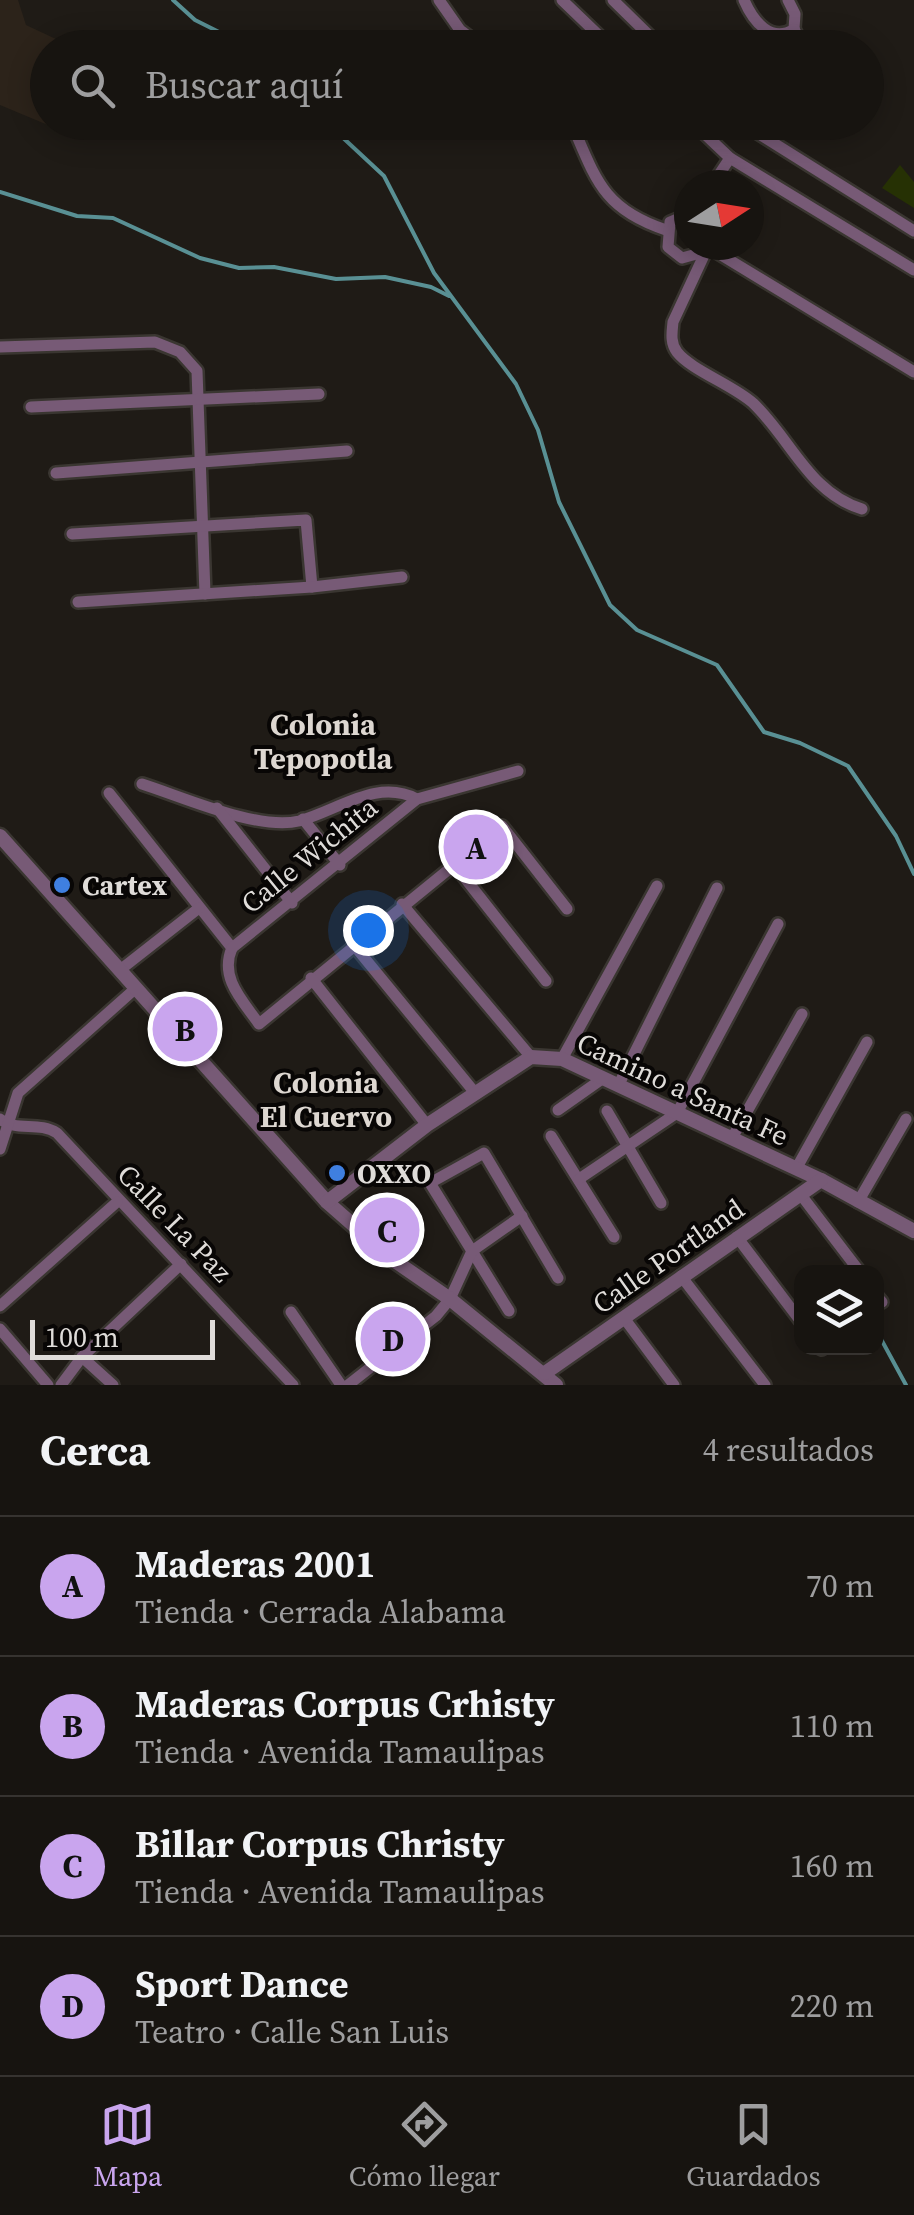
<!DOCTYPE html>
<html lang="es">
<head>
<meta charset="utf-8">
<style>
  :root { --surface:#171410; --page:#24211e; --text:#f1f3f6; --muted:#9e9e9f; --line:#363330; --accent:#c9a5ee }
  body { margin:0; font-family:"Source Serif 4",serif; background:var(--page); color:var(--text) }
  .controls { position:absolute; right:30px; bottom:30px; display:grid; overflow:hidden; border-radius:20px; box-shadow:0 5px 25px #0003 }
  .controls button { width:90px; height:90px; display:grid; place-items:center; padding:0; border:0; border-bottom:2px solid var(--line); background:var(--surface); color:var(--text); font:50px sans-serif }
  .compass { position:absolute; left:674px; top:170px; width:90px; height:90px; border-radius:50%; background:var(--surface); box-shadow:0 5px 25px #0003; rotate:78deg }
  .scale { position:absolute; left:30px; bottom:25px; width:185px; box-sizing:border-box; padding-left:10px; border:5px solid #dfdcd9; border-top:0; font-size:28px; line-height:35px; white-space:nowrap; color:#dfdcd9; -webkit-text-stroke:8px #080605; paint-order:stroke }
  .you { position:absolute; left:368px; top:930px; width:35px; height:35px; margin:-25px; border:8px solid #fff; border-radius:50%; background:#1a73e8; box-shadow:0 0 0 15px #1a73e833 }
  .badge { display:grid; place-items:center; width:65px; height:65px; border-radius:50%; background:var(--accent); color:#111; font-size:32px; font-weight:700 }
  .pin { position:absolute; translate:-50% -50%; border:5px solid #fff; box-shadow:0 2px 10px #0006 }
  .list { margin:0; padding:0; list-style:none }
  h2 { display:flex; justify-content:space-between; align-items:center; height:130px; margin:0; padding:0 40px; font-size:42px }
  h2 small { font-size:32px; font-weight:400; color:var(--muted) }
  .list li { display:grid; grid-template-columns:65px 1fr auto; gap:30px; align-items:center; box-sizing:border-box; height:140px; padding:0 40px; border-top:2px solid var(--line) }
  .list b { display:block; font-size:38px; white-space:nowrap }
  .list p { margin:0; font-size:32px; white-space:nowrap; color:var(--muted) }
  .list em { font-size:32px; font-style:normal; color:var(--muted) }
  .icon { flex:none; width:55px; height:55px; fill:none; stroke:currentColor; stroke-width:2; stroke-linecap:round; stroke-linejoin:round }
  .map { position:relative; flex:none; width:914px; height:1385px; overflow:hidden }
  .search { position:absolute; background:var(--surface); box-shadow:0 5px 25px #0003; left:30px; right:30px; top:30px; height:110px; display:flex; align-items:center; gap:25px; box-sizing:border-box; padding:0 35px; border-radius:55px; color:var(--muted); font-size:38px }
  .sheet { height:690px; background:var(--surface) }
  nav { display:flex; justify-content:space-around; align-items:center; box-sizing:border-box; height:140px; border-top:2px solid var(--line); background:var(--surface); font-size:28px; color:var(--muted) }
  nav a { display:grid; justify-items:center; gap:5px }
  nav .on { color:var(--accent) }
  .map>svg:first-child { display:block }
</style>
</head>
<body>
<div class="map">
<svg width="914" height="1385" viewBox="0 0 914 1385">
  <rect width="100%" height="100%" fill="#1f1b16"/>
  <path fill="#2c231a" d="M0,0h18l8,25 47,22 -25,1v74l58,1 -51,5 -55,-23z"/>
  <path fill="#263104" d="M900,165l14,17v26l-32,-20z"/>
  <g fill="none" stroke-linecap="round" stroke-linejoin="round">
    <g stroke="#599094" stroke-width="4">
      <path d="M173,0l22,20 56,28"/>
      <path d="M326,122l58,54 50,97 82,111 22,46 21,72 51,103 27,25 80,35 47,67 36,11 48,23 48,70 18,38"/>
      <path d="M0,192l77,24 36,2 87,40 39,10 35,-1 62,12 49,-2 46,10 18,9"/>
      <path d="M881,1339l25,46"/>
    </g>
    <defs>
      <g id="minor">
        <path d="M439,0l21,30 24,18"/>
        <path d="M562,0l50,48"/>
        <path d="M613,0l49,48"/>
        <path d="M744,0c9,21 27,44 50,29"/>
        <path d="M788,0l7,14 -1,15"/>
        <path d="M794,29l10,19"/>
        <path d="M571,122c25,58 32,87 95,108"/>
        <path d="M692,122l38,36 184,112"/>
        <path d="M740,122l174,109"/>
        <path d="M712,185l18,-27"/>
        <path d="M689,214l-19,8 -2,25 14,11 22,-6"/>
        <path d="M708,247l206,125"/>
        <path d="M706,251l-33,71c-1,10 -3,21 4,30 14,18 56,33 76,51 38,36 56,90 109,106"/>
        <path d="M0,347l155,-5 25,10 17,19 8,223"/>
        <path d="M31,407l288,-13"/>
        <path d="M56,473l291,-22"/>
        <path d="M72,534l234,-14 6,67"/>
        <path d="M78,602l234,-15 90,-10"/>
        <path d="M142,784c41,13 116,47 157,37 40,-11 78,-43 118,-22"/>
        <path d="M109,793l123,155"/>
        <path d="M217,808l75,95"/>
        <path d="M303,819l37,46"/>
        <path d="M453,863l93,118"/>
        <path d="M402,904l129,153"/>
        <path d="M353,944l123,150"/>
        <path d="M232,948c-13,30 11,53 27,76l243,-198 65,83"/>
        <path d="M232,948l185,-149 101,-28"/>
        <path d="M120,970l79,-62"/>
        <path d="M311,978l116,147"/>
        <path d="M562,1059l95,-173"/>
        <path d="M618,1086l99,-198"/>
        <path d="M558,1110l44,-31"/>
        <path d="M607,1111l54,92"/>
        <path d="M0,1119c16,13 39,2 57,14l236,252"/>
        <path d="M551,1136l63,101"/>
        <path d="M732,1138l70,-124"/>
        <path d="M0,1149l18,-56 118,-105"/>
        <path d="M796,1169l71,-127"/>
        <path d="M579,1179l98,-66 101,-189"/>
        <path d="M801,1195l59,77"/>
        <path d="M858,1202l48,-83"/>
        <path d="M737,1237l65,86"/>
        <path d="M681,1276l84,109"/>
        <path d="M876,1295l6,7"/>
        <path d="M0,1306l117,-104"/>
        <path d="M509,1311l-79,-128 54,-30 74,125"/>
        <path d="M291,1312l50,73"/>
        <path d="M624,1318l50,67"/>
        <path d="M0,1329l48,56"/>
        <path d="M820,1348l2,1"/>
        <path d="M82,1357l31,28"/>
        <path d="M61,1385l21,-28 99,-93"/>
        <path d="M348,1385l88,-69 14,-17 22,-48 50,-35"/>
      </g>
      <g id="tertiary">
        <path d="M0,836l327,366 65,57 58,40 106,86"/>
        <path d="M327,1202l100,-77 104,-68 31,2 259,121 93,51"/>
        <path d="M545,1373l276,-193"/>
      </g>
    </defs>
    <use href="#minor" stroke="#3a3631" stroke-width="16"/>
    <use href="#tertiary" stroke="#3a3631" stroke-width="19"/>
    <use href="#minor" stroke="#775a76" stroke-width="11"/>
    <use href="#tertiary" stroke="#775a76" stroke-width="14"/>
  </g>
  <g fill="#3f7fe0" stroke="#080605" stroke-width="4">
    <circle cx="62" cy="885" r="10"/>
    <circle cx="337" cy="1173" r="10"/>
  </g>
  <g text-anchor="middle" stroke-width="8" stroke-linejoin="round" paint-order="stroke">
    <g font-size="28" fill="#dfdcd9" stroke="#080605">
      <text transform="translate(309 855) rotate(-39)" y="10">Calle Wichita</text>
      <text transform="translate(683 1089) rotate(25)" y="10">Camino a Santa Fe</text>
      <text transform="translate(175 1223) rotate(46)" y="10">Calle La Paz</text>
      <text transform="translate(668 1256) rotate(-35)" y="10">Calle Portland</text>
    </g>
    <g font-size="28" font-weight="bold" fill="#dfdcd9" stroke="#080605" text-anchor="start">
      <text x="82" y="895">Cartex</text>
      <text x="357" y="1183">OXXO</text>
    </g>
    <g font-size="30" font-weight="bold" fill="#ddd7d1" stroke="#080605">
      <text x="323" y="735">Colonia<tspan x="323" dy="34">Tepopotla</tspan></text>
      <text x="326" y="1093">Colonia<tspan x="326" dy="34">El Cuervo</tspan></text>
    </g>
  </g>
</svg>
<div class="controls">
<button><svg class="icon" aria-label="layers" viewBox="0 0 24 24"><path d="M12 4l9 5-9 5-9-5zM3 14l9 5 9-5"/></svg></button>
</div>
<svg class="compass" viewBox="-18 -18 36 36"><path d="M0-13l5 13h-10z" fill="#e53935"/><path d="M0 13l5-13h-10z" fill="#9e9e9f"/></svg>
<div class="scale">100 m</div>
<div class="you"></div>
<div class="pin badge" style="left:476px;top:847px">A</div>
<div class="pin badge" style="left:185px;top:1029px">B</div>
<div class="pin badge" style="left:387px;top:1230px">C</div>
<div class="pin badge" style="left:393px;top:1339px">D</div>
<div class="search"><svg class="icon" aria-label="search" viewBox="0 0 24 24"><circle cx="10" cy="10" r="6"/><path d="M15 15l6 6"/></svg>Buscar aquí</div>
</div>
<section class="sheet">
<h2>Cerca<small>4 resultados</small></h2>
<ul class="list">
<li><span class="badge">A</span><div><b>Maderas 2001</b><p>Tienda · Cerrada Alabama</p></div><em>70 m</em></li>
<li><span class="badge">B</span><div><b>Maderas Corpus Crhisty</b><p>Tienda · Avenida Tamaulipas</p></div><em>110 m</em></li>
<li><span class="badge">C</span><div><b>Billar Corpus Christy</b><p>Tienda · Avenida Tamaulipas</p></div><em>160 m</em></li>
<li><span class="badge">D</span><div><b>Sport Dance</b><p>Teatro · Calle San Luis</p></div><em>220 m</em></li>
</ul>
</section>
<nav>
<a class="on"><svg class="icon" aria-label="map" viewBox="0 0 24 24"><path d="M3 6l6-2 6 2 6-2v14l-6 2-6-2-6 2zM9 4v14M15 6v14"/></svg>Mapa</a>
<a><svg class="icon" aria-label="directions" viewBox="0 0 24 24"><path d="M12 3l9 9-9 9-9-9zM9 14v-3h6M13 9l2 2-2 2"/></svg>Cómo llegar</a>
<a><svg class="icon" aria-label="saved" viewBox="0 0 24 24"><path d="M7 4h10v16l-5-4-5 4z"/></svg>Guardados</a>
</nav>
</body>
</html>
